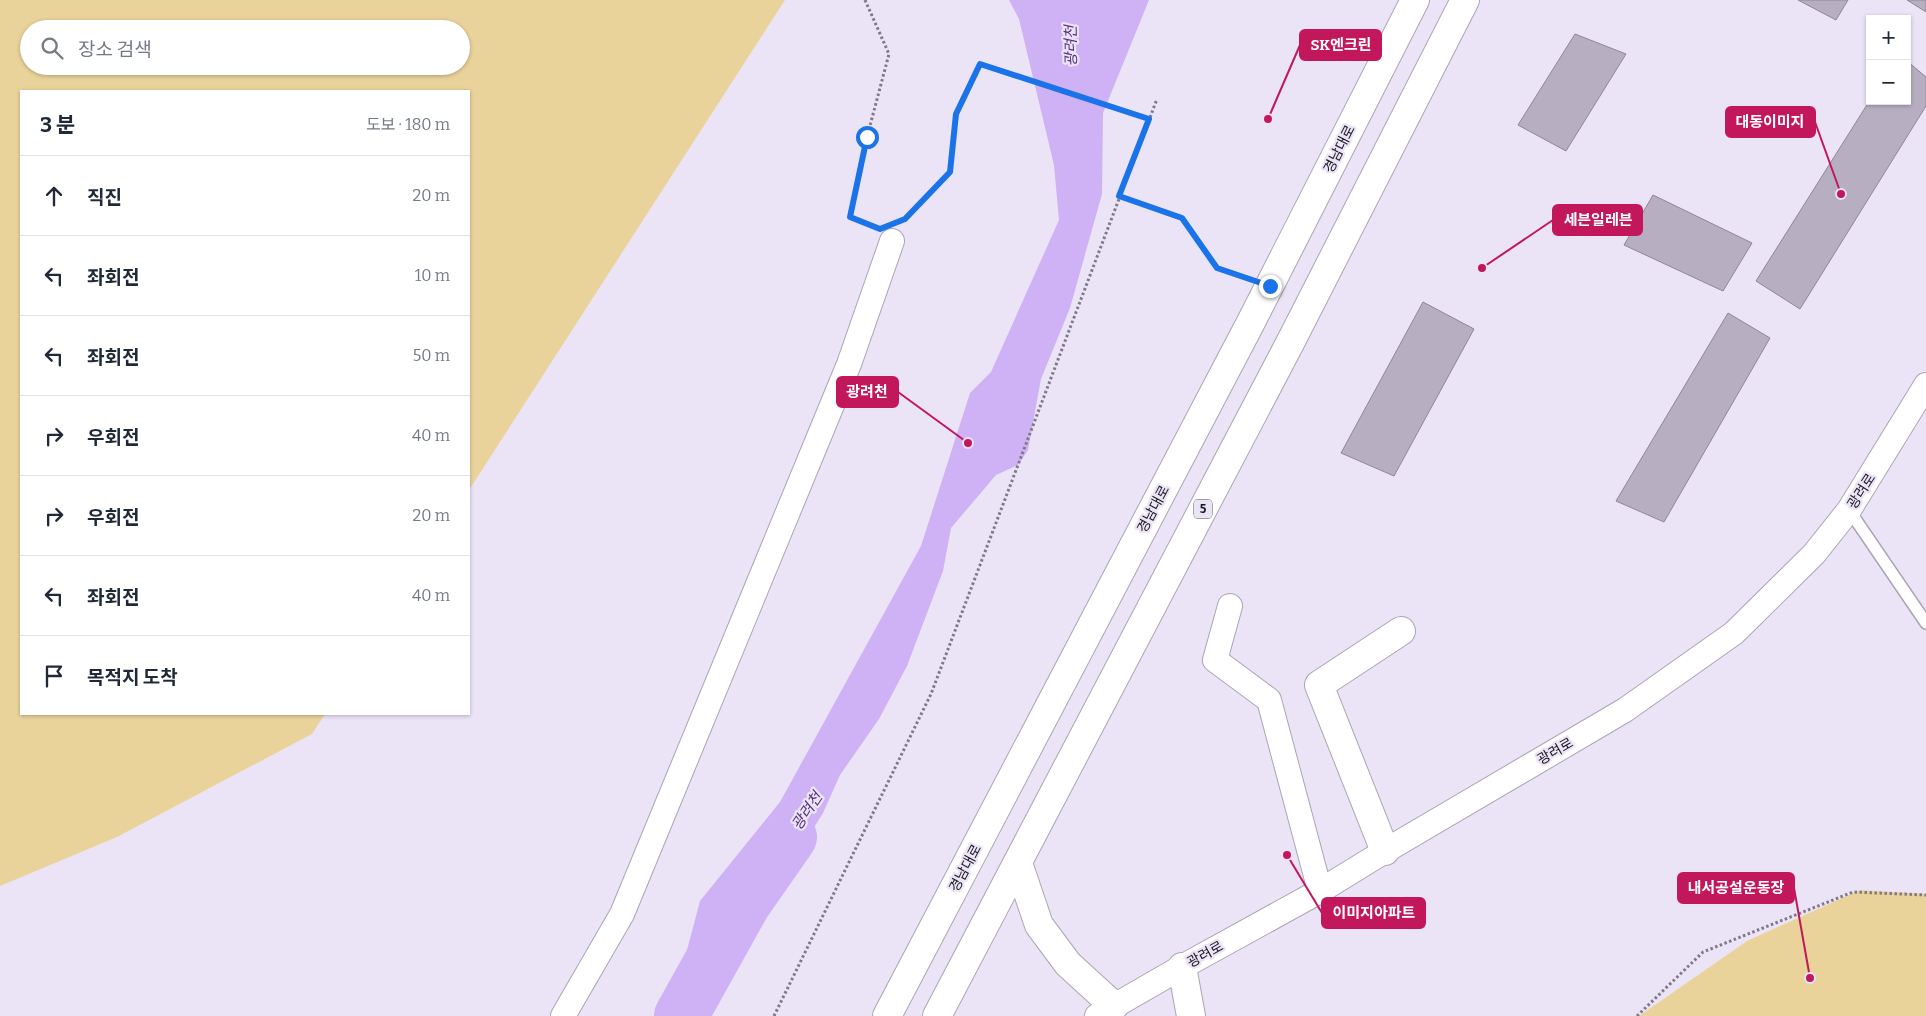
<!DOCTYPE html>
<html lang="ko">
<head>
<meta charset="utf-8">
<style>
  :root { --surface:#fff; --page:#f6f6f7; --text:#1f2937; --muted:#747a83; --line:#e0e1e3 }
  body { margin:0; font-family:Bitter,"Noto Sans KR",serif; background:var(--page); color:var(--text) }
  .controls { position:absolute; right:15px; top:15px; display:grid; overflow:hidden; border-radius:0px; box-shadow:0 1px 4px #0004 }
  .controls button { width:45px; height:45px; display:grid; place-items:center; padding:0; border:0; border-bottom:1px solid var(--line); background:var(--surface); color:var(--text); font:25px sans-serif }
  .stop { position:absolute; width:15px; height:15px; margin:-11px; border:4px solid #1a73e8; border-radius:50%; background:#fff }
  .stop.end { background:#1a73e8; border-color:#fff; box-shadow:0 1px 5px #0008 }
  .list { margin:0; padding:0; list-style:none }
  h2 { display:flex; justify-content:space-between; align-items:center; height:65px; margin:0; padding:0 20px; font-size:21px }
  h2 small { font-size:16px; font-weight:400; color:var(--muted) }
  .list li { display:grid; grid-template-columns:32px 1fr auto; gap:15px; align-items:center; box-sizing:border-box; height:80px; padding:0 20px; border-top:1px solid var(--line) }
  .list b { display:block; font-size:19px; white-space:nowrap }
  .list em { font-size:16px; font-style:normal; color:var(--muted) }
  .icon { flex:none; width:28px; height:28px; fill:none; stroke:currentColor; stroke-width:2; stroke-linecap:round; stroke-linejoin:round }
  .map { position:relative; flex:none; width:1926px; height:1016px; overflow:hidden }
  .search { position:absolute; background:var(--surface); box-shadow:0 1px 4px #0004; left:20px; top:20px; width:450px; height:55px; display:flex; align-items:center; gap:12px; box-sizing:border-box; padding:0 18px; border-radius:28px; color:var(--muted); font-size:19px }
  .panel { position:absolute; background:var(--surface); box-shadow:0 1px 4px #0004; left:20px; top:90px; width:450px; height:625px; border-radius:0px }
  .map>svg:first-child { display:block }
</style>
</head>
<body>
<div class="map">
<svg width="1926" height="1016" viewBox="0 0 1926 1016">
  <rect width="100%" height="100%" fill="#ebe4f6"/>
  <g fill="#ead39b" fill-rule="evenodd">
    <path d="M0,0h785l-316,490v-399h-448v623h304l-13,20 -195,103 -117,49zM29,29h432v37h-432z"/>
    <path d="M1860,890l66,4v122h-287l108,-75z"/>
  </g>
  <path fill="#cfb1f5" d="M1009,0h140l-46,113 -1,81 -32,114 -29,71 -13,71 -10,15 -22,10 -45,53 -8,43 -36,95 -28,53 -39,56 -17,38 -15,24 -92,94 -24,85h-25l6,-13 27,-102 80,-99 141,-256 49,-153 21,-21 68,-152 -5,-55 -35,-146z"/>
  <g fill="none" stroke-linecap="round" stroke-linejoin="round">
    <path stroke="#cfb1f5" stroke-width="54" d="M681,1016l63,-113 46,-66"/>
  </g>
  <g fill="#b7afc1" stroke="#8d8797">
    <path d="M1798,0h50l-12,20z"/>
    <path d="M1907,0h19v12z"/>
    <path d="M1575,34l51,20 -60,97 -48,-26z"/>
    <path d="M1907,61l19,16v29l-126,203 -44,-28 114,-181v1h37z"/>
    <path d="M1653,195l99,48 -29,48 -99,-46z"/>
    <path d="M1423,302l51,27 -80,147 -53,-23z"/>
    <path d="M1728,313l42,25 -106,184 -48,-21z"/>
  </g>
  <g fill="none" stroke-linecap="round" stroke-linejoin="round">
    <defs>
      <path id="service" d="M1849,510l77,113"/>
      <g id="minor">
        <path d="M1230,606l-15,54 54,40 51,191"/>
        <path d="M563,1016l59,-102 227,-550 43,-123"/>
        <path d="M1097,1016l85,-49 138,-76 65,-40 240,-141 109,-77 80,-79 35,-44 77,-125"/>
      </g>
      <path id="tertiary" d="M1182,967l9,49"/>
      <path id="primary" d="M1385,851l-66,-166 82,-54"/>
      <g id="trunk">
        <path d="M1018,863l21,62 29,39 46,42"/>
        <path d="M887,1016l364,-694 164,-322"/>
        <path d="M937,1016l353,-673 175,-343"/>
      </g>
    </defs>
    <use href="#service" stroke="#aba4b5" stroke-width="14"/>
    <use href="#minor" stroke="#aba4b5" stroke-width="26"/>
    <use href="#tertiary" stroke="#aba4b5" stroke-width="30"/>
    <use href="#primary" stroke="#aba4b5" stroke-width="30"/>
    <use href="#trunk" stroke="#aba4b5" stroke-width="30"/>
    <g stroke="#7e7985" stroke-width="3" stroke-dasharray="2.5 2.5" stroke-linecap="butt">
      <path d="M865,0l24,54 -22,83 -17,80 20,9"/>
      <path d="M1119,196l63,22 35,50 26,9"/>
      <path d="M905,218l45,-45 6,-59 24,-50 169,55"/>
      <path d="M774,1016l157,-322 226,-595"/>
      <path d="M1637,1016l66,-64 150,-60 73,3"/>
    </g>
    <use href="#service" stroke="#fff" stroke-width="11"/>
    <use href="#minor" stroke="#fff" stroke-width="24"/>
    <use href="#tertiary" stroke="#fff" stroke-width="28"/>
    <use href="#primary" stroke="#fff" stroke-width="28"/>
    <use href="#trunk" stroke="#fff" stroke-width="28"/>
  </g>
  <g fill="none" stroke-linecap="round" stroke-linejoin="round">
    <path stroke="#1a73e8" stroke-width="6" d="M867,137l-17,80 30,12 25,-10 45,-47 6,-58 24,-50 169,55 -30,77 63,22 35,50 53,18"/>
  </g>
  <g text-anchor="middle" stroke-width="4.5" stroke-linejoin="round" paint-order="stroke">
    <rect fill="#ebe4f6" stroke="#58545e" stroke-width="1" x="1194" y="499.5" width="18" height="19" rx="4"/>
    <g font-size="12" font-weight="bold" fill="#19161d">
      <text x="1203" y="513">5</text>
    </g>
    <g font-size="14" fill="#19161d" stroke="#ebe4f6">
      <text transform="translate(1339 149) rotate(-63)" y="5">경남대로</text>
      <text transform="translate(1861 491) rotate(-57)" y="5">광려로</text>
      <text transform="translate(1153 509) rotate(-62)" y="5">경남대로</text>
      <text transform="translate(1555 751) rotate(-30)" y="5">광려로</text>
      <text transform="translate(965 868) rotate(-62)" y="5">경남대로</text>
      <text transform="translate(1205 954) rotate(-29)" y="5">광려로</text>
    </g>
    <g font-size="15" font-style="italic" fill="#562f7c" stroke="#ebe4f6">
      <text transform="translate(1071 46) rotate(-91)" y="5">광려천</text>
      <text transform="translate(807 811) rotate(-56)" y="5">광려천</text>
    </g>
  </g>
  <path fill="none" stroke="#c2185b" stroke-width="2" d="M1268 119L1300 45M1841 194L1815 122M1482 268L1553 220M968 443L898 392M1810 978L1794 888M1287 855L1322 913"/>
  <g fill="#c2185b" stroke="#ebe4f6" stroke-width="2">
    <circle cx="1268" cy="119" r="5"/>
    <circle cx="1841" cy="194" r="5"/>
    <circle cx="1482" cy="268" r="5"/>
    <circle cx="968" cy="443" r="5"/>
    <circle cx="1810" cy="978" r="5"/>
    <circle cx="1287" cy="855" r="5"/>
  </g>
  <g fill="#c2185b" stroke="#c2185b" stroke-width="2">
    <rect x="1300" y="30" width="81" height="30" rx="5"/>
    <rect x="1726" y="107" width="89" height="30" rx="5"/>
    <rect x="1553" y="205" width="89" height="30" rx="5"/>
    <rect x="837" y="377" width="61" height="30" rx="5"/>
    <rect x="1678" y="873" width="116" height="30" rx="5"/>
    <rect x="1322" y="898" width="103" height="30" rx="5"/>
  </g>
  <g font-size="15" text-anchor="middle" font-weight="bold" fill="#fff">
    <text x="1341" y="50">SK엔크린</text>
    <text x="1770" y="127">대동이미지</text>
    <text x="1598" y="225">세븐일레븐</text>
    <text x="867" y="397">광려천</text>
    <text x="1736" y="893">내서공설운동장</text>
    <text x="1374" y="918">이미지아파트</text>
  </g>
</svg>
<div class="controls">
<button>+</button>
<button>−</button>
</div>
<div class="stop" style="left:867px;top:137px"></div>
<div class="stop end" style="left:1270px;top:286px"></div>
<div class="search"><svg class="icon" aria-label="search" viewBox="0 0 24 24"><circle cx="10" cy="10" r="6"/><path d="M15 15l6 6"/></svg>장소 검색</div>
<section class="panel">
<h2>3 분<small>도보 · 180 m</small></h2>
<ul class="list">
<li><svg class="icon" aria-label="ahead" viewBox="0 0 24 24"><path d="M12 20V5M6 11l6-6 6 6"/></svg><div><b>직진</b></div><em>20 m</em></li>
<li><svg class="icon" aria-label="left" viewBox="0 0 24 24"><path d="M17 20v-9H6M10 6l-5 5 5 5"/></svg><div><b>좌회전</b></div><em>10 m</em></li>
<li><svg class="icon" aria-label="left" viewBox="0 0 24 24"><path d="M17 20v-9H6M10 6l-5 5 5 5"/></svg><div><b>좌회전</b></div><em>50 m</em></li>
<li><svg class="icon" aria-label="right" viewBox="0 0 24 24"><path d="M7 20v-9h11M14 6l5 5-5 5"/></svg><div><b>우회전</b></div><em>40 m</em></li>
<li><svg class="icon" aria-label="right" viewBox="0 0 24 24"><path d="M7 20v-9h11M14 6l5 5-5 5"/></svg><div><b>우회전</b></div><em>20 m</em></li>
<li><svg class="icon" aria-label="left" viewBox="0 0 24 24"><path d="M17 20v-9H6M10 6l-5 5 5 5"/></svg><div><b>좌회전</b></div><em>40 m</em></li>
<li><svg class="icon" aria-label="arrive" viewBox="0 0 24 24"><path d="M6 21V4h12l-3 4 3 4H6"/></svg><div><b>목적지 도착</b></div></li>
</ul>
</section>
</div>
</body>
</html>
